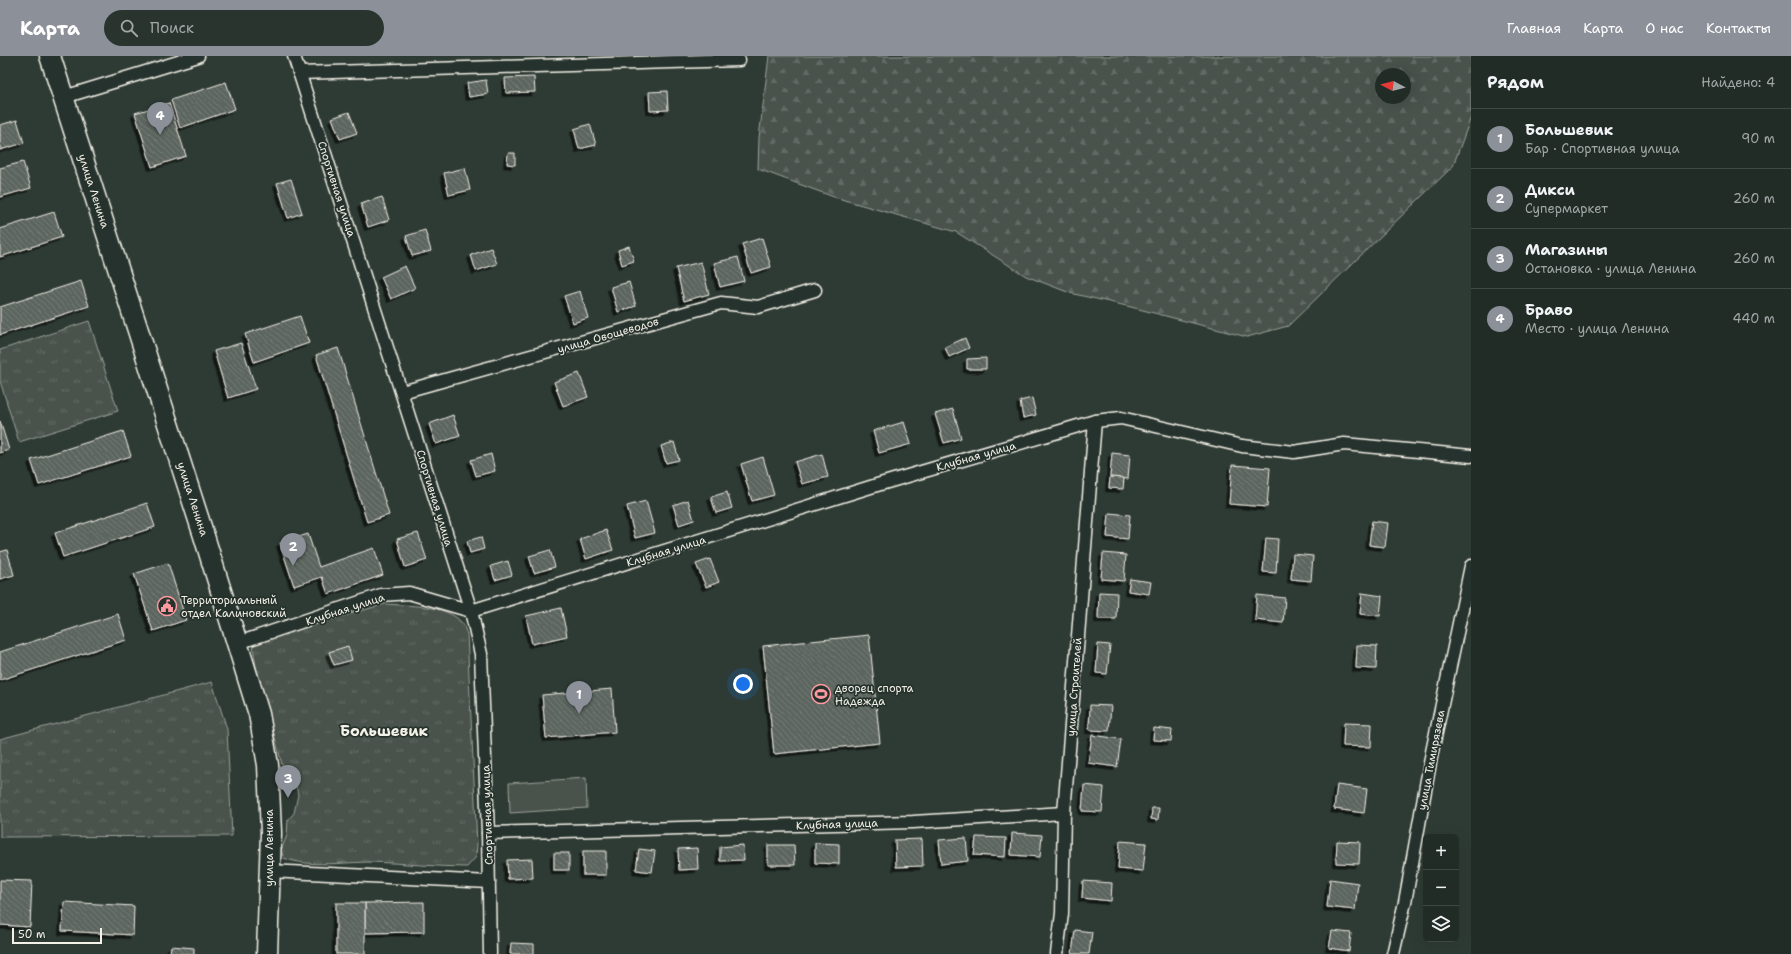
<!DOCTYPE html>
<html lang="ru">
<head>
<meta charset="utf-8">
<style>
  :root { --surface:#222c27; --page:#2a342f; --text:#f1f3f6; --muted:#a2a7a7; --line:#3f4844; --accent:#8c9099 }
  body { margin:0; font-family:"Shantell Sans",sans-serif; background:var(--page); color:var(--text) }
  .controls { position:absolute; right:12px; bottom:12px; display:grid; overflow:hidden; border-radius:6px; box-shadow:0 4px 16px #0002 }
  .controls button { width:36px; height:36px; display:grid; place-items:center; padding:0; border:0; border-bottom:1px solid var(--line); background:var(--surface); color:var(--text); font:20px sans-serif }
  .compass { position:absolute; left:1375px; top:12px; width:36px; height:36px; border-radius:50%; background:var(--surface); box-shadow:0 4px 16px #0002; rotate:277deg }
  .scale { position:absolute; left:12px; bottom:10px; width:90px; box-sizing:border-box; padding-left:4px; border:2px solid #f4f1e8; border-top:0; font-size:11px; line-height:14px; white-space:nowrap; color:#f4f1e8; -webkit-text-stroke:3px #26332d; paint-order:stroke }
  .you { position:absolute; left:743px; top:628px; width:14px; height:14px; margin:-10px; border:3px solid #fff; border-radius:50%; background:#1a73e8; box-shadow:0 0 0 6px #1a73e833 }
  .badge { display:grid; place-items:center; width:26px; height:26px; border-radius:50%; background:var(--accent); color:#fff; font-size:13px; font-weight:700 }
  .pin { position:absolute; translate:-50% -33px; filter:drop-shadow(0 1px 2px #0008) }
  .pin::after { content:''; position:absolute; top:21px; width:14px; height:12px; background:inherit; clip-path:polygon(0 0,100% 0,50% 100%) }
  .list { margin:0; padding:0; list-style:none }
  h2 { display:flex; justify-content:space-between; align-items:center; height:52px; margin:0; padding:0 16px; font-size:17px }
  h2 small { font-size:13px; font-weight:400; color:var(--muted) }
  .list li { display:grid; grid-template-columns:26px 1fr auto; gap:12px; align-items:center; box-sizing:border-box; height:60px; padding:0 16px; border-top:1px solid var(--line) }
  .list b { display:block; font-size:15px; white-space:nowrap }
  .list p { margin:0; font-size:13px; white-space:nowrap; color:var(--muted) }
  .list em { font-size:13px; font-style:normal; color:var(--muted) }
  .icon { flex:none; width:22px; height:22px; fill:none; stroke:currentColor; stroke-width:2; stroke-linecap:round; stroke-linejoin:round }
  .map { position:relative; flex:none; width:1471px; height:898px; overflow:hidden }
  header { display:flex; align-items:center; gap:24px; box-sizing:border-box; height:56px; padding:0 20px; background:var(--accent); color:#fff }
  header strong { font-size:19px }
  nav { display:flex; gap:22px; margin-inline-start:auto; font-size:14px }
  .search { width:280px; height:36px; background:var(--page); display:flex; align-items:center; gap:10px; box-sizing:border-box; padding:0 14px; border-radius:22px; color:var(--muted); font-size:15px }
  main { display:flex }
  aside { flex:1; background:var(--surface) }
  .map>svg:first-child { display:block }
</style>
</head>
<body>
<header>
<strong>Карта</strong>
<div class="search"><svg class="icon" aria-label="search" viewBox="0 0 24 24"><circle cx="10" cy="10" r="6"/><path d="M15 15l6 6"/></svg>Поиск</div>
<nav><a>Главная</a><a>Карта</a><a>О нас</a><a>Контакты</a></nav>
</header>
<main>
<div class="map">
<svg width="1471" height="898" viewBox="0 0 1471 898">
  <defs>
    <pattern id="grass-tufts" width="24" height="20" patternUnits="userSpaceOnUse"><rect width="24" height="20" fill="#48524c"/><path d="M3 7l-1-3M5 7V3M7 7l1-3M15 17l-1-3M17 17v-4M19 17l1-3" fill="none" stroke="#636b66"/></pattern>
    <pattern id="forest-firs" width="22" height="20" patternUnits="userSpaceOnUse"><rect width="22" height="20" fill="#48524c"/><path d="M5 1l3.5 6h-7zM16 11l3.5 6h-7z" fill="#636b66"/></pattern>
    <pattern id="building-back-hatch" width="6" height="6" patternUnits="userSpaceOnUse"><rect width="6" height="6" fill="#5c655e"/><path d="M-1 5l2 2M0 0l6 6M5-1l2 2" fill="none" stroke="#747c75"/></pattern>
    <filter id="shadow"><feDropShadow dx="-3.5" dy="3.5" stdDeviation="0" flood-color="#0009"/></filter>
  </defs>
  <rect width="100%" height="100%" fill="#2e3b34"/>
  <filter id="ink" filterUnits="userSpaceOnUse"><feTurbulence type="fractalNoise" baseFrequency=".025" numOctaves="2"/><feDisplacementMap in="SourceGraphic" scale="8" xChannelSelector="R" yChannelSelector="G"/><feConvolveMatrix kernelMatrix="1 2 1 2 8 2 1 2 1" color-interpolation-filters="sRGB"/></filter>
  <g filter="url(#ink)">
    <g fill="url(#grass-tufts)" stroke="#9ea29a">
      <path d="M89,265l29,90 -99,31 -19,-61v-31z"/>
      <path d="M385,548c22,2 62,0 77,19 3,3 3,8 5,11l10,210 -1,13 -9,10c-32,0 -63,-4 -95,-5 -28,0 -62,6 -88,-4l-3,-7 6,-16 1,-15 6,-7 4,-18 -3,-14 -11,-7c-4,-25 -35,-116 -30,-132z"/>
      <path d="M212,626l15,47 5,107 -232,1v-98z"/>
    </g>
    <path fill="url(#forest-firs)" stroke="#9ea29a" fill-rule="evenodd" d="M769,0h702v61l-18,49 -165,160 -41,11 -116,-30 -61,-14 -44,-17 -70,-44 -122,-35 -76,-28 1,-31zM1381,18h24v24h-24z"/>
    <path fill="#48524c" stroke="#9ea29a" d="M586,722l1,30 -77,5 -1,-30z"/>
    <g fill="url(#building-back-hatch)" stroke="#f4f1e8" filter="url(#shadow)">
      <path d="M534,21l1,15 -29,1 -1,-15z"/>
      <path d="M486,24l2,14 -19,3 -2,-14z"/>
      <path d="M226,26l9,27 -55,19 -9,-28z"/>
      <path d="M667,35l1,19 -18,1 -1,-19z"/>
      <path d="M169,47l17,53 -34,11 -17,-54z"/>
      <path d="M349,56l8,21 -17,6 -8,-21z"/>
      <path d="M17,64l7,23 -24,7v-25z"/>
      <path d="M590,68l6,21 -17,4 -5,-20z"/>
      <path d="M508,97h7v12l-8,-1z"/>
      <path d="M23,106l8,26 -31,9v-29z"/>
      <path d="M465,112l5,22 -21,5 -5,-22z"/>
      <path d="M291,123l11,34 -14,5 -11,-35z"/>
      <path d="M382,141l7,23 -21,7 -7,-23z"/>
      <path d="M54,156l8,25 -62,20v-28z"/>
      <path d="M425,174l6,21 -19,5 -6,-20z"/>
      <path d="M762,182l9,29 -20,6 -9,-29z"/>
      <path d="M629,190l5,15 -12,4 -4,-15z"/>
      <path d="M491,192l6,16 -21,7 -5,-16z"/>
      <path d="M738,201l6,24 -24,6 -6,-24z"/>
      <path d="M701,206l8,32 -25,7 -8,-33z"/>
      <path d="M405,210l10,22 -24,11 -10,-22z"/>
      <path d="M81,225l8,25 -89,29v-28z"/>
      <path d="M629,226l7,24 -18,6 -7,-25z"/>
      <path d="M580,235l8,27 -15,5 -9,-27z"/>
      <path d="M300,260l9,27 -55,19 -9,-28z"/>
      <path d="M965,282l4,10 -20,9 -4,-10z"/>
      <path d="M241,287l15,46 -28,9 -14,-47z"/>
      <path d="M338,292l51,167 -22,7 -51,-167z"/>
      <path d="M986,302v11h-19v-10z"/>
      <path d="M579,317l9,24 -25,9 -9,-24z"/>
      <path d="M1032,342l4,17 -13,3 -3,-17z"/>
      <path d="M953,353l8,29 -17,5 -9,-29z"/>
      <path d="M453,359l7,21 -24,8 -7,-20z"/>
      <path d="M0,365l9,29 -9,3z"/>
      <path d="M904,366l7,22 -32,9 -6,-22z"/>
      <path d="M123,375l8,25 -92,29 -8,-25z"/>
      <path d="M674,386l5,18 -13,3 -5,-17z"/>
      <path d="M1112,397l18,2 -2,24 -18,-2z"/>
      <path d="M491,398l4,17 -19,5 -5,-16z"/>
      <path d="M822,398l6,23 -26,7 -7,-22z"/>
      <path d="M763,401l11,38 -22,6 -11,-37z"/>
      <path d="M1232,409l38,3 -3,39 -38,-3z"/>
      <path d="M1110,421l14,1 -1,11 -14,-1z"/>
      <path d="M727,436l5,16 -16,5 -5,-16z"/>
      <path d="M688,444l6,20 -15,5 -6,-20z"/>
      <path d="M646,445l9,32 -20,5 -8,-32z"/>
      <path d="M147,447l8,24 -92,30 -8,-24z"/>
      <path d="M1109,457l21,2 -2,24 -21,-2z"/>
      <path d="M1372,465l16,2 -3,24 -16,-2z"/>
      <path d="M606,474l7,20 -27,9 -6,-20z"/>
      <path d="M418,477l9,27 -22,7 -8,-28z"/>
      <path d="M308,478l11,33 55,-19 9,27 -55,19 -6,-17 -28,9 -14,-43z"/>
      <path d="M481,481l3,12 -14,4 -3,-12z"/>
      <path d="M1266,482l12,1 -2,34 -13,-1z"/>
      <path d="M7,494l7,25 -14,4v-27z"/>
      <path d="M550,494l5,17 -21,6 -5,-17z"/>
      <path d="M1103,497l23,2 -2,26 -23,-2z"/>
      <path d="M1293,498l20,2 -2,25 -20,-2z"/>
      <path d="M710,503l9,23 -13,5 -10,-23z"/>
      <path d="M508,505l4,14 -17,5 -4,-14z"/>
      <path d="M168,507l18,57 -33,11 -19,-57z"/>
      <path d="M1130,523l21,3 -2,12 -21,-3z"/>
      <path d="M1099,536l18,1 -1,26h-18z"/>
      <path d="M1362,537l20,3 -2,20 -20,-2z"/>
      <path d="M1257,539l28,3 -2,25 -28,-3z"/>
      <path d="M561,552l6,28 -35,8 -6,-28z"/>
      <path d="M118,558l8,26 -126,40v-28z"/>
      <path d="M869,579l11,108 -106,11 -11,-108z"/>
      <path d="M1098,588l12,1 -3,29 -11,-1z"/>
      <path d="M1357,589l20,1 -1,23 -20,-1z"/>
      <path d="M348,590l4,14 -18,5 -5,-13z"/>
      <path d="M612,633l3,43 -69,6 -4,-43z"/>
      <path d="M1090,649l21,1 -2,25 -20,-1z"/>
      <path d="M1344,667l28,1 -1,23 -28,-1z"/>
      <path d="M1154,672l18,2 -1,11 -18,-1z"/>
      <path d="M1092,679l29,4 -4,28 -29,-4z"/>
      <path d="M1084,729l20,2 -2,25 -20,-1z"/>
      <path d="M1337,729l30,4 -3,24 -30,-4z"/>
      <path d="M1152,752h7l-1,12 -7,-1z"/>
      <path d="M1012,777l30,2 -2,22 -29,-2z"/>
      <path d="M976,781l30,1 -1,19 -31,-2z"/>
      <path d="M966,782l2,23 -27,3 -2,-24z"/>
      <path d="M922,783l1,27 -27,1 -1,-27z"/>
      <path d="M1120,785l26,2 -3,28 -25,-2z"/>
      <path d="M1337,785l23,1 -1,22 -23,-1z"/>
      <path d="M815,787l24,1v20l-24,-1z"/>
      <path d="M743,789l1,15 -24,1v-14z"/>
      <path d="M768,789h26l1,20h-27z"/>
      <path d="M697,792l1,21 -19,1 -1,-21z"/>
      <path d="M639,793l16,2 -3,21 -16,-2z"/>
      <rect x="583" y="795" width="23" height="24"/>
      <rect x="554" y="797" width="15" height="17"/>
      <path d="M532,803l1,19 -25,1 -1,-19z"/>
      <path d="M1330,823l28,4 -3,27 -28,-3z"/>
      <path d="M0,824l32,1 -2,46 -30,-2z"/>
      <path d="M1083,825l29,2 -1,18 -29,-3z"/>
      <path d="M64,846l70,4 -1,29 -71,-4z"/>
      <path d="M424,846v30l-59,1v-30z"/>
      <rect x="336" y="847" width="29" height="51"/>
      <path d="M1075,874l17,2 -3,22h-17z"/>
      <path d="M1332,875l19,2 -2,18 -20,-3z"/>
      <path d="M511,887l23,1v10h-24z"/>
      <path d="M171,890l23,2v6h-24z"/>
    </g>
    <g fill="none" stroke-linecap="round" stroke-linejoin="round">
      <defs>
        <g id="minor">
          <path d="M294,0l177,555 10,43 7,179 2,121"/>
          <path d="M299,17l440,-13"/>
          <path d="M64,41l134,-41"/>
          <path d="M402,336l319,-89 37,4 57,-17"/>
          <path d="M238,587l143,-48 28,-2 62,18 406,-126 218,-64 26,-3 121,28 52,6 50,-8 127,12"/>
          <path d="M488,777l425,-11 151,-9"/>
          <path d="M269,815l220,11"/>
          <path d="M1057,898l5,-41 2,-100 31,-392"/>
          <path d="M1393,898l12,-52 27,-150 39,-186"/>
        </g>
        <path id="primary" d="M50,0l154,480 55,178 9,51 3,68 -4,121"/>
      </defs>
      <use href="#minor" stroke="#f4f1e8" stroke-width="15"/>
      <use href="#primary" stroke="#f4f1e8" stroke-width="23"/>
      <use href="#minor" stroke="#26332d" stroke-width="12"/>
      <use href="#primary" stroke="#26332d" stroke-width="20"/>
    </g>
  </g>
  <defs>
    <symbol id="civic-ring" viewBox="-11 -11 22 22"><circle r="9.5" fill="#26332d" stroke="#ff9aa2" stroke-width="1.5"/><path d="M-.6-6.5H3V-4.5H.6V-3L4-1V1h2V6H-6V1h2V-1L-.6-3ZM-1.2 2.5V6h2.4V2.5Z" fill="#ff9aa2"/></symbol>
    <symbol id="stadium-ring" viewBox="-11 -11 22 22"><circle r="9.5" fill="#26332d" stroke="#ff9aa2" stroke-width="1.5"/><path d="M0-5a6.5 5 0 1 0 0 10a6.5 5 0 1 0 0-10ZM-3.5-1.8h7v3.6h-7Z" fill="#ff9aa2"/></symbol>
  </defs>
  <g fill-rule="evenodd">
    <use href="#civic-ring" x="156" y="539" width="22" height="22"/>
    <use href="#stadium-ring" x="810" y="627" width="22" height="22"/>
  </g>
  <g text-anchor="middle" stroke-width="3.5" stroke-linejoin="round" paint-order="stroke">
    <g font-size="11" fill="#f4f1e8" stroke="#26332d">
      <text transform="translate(337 133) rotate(72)" y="4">Спортивная улица</text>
      <text transform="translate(94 135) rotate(72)" y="4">улица Ленина</text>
      <text transform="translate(608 279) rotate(-16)" y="4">улица Овощеводов</text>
      <text transform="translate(976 400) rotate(-16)" y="4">Клубная улица</text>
      <text transform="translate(435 442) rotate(73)" y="4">Спортивная улица</text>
      <text transform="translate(193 443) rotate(72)" y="4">улица Ленина</text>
      <text transform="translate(666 495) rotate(-17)" y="4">Клубная улица</text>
      <text transform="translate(345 553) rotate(-18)" y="4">Клубная улица</text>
      <text transform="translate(1074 631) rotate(-86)" y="4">улица Строителей</text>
      <text transform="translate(1431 704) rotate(-79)" y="4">улица Тимирязева</text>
      <text transform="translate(487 759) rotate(-92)" y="4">Спортивная улица</text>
      <text transform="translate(837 768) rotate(-2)" y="4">Клубная улица</text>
      <text transform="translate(269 792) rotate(-90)" y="4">улица Ленина</text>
    </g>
    <g font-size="11" fill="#f4f1e8" stroke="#26332d" text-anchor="start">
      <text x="181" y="548">Территориальный<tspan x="181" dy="13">отдел Калиновский</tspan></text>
      <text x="835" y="636">дворец спорта<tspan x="835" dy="13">Надежда</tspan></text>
    </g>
    <g font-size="15" font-weight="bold" fill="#f4f1e8" stroke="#26332d">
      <text x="384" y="680">Большевик</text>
    </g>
  </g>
</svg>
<div class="controls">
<button>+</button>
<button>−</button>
<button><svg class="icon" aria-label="layers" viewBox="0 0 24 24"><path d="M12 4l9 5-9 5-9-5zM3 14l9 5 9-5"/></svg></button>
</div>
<svg class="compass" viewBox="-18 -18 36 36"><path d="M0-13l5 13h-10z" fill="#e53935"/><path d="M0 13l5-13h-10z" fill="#a2a7a7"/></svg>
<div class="scale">50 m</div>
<div class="you"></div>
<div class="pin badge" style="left:579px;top:658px">1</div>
<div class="pin badge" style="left:293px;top:510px">2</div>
<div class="pin badge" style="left:288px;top:742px">3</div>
<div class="pin badge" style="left:160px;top:79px">4</div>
</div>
<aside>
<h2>Рядом<small>Найдено: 4</small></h2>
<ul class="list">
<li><span class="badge">1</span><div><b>Большевик</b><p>Бар · Спортивная улица</p></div><em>90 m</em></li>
<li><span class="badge">2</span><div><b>Дикси</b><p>Супермаркет</p></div><em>260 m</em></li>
<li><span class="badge">3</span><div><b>Магазины</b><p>Остановка · улица Ленина</p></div><em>260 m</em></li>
<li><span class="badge">4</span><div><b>Браво</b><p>Место · улица Ленина</p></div><em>440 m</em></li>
</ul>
</aside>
</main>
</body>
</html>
